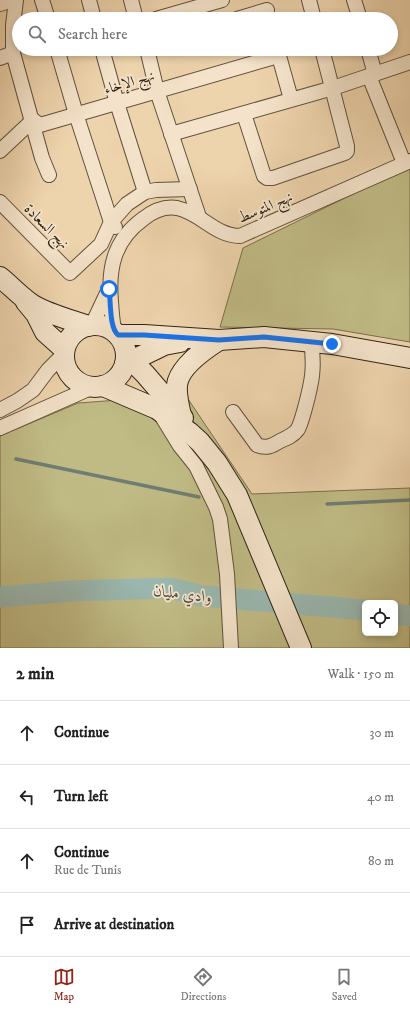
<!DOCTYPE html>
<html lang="en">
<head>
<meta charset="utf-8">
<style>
  :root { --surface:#fff; --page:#f6f6f6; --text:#222; --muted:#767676; --line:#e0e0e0; --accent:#8f2418 }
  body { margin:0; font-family:"IM FELL DW Pica",Amiri,serif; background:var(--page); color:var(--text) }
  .controls { position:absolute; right:12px; bottom:12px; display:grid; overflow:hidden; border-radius:6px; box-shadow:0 2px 6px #0003 }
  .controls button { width:36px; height:36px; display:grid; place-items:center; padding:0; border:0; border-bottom:1px solid var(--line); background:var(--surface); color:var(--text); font:20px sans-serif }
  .stop { position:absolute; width:12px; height:12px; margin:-9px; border:3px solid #1a73e8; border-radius:50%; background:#fff }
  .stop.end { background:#1a73e8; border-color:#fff; box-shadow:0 1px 4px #0008 }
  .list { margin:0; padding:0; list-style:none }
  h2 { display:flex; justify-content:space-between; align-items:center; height:52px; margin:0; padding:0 16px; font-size:17px }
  h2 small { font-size:13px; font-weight:400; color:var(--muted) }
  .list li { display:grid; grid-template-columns:26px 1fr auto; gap:12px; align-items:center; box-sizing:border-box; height:64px; padding:0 16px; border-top:1px solid var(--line) }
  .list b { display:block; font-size:15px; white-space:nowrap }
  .list p { margin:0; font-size:13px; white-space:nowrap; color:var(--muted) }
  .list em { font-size:13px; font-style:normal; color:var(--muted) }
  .icon { flex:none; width:22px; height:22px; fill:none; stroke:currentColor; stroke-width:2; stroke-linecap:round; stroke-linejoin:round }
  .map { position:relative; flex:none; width:410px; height:648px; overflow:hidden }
  .search { position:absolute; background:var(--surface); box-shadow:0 2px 6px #0003; left:12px; right:12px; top:12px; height:44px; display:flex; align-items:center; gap:10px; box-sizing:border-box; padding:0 14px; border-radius:22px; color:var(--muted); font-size:15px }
  .sheet { height:308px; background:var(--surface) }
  nav { display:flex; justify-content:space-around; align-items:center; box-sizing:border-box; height:56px; border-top:1px solid var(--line); background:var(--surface); font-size:11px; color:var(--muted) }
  nav a { display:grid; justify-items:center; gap:2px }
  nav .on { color:var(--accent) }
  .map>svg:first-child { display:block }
</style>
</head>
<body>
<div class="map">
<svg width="410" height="648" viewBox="0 0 410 648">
  <rect width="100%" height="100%" fill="#eed4ad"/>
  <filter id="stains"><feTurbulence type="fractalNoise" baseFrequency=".005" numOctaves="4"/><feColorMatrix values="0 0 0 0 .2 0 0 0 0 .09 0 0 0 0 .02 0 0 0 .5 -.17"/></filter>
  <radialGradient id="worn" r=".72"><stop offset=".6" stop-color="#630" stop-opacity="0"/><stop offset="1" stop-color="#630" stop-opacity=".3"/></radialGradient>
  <g fill="#c0bb85" stroke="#78704e" fill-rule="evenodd">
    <path d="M410,166v176l-77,-13 -113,-2 23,-79z"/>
    <path d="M186,396l66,98 158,-6v160h-410v-212l78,-33 68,-5zM365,603h30v30h-30z"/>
  </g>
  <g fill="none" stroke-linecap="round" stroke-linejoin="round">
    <g stroke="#707d73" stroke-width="3.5">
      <path d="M16,459l183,38"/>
      <path d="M327,504l83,-4"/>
    </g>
    <g stroke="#9ab7af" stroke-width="21">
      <path d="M0,597l71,-6 99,-3 32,8 163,14"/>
      <path d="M395,614l15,2"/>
    </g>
    <defs>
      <g id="street">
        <path d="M16,0l-3,25v28l29,105 7,17"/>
        <path d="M42,0l6,19"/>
        <path d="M89,0l5,19"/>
        <path d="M131,0l5,19"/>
        <path d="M309,0l5,19"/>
        <path d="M354,0l6,19"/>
        <path d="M0,4l12,-4"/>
        <path d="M156,19l66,-19"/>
        <path d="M237,19l30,-9"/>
        <path d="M57,49l19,65 35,108 4,5"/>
        <path d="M102,49l15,54 28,89"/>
        <path d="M147,49l10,42 42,126"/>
        <path d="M277,49l14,50"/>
        <path d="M368,49l7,25"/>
        <path d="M0,58l13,-5"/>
        <path d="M369,76l35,87"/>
        <path d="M244,114l20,62 3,2h6l72,-25 2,-2v-5l-25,-97"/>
        <path d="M171,134l162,-46 77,-26"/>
        <path d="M0,151l33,-31 7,5 238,-69"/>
        <path d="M0,202l70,71 31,-29 10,-22 16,-18 18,-12 11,-2 34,-1"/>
        <path d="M92,325l17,-36"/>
        <path d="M115,333c-3,-11 -3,-20 -4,-31 -3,-34 3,-62 32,-83 10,-8 21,-13 34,-11 24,5 38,28 63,28l170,-75"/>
        <path d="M0,410l17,-9 16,-11 15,-20 15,-15"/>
        <path d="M233,412l24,33c9,4 15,1 23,-4 7,-3 14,-6 18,-12 3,-6 5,-14 7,-21 7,-26 10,-40 6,-67"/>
        <path d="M161,415l19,31 16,20 20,41 4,12 7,55 4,74"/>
        <path d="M0,428l93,-41"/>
      </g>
      <g id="secondary">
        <path d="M0,277c11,9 21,20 33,28 15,9 38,15 55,21"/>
        <path d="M26,302l10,12 9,18 19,17"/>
        <circle cx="95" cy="356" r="31"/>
        <path d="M118,335h26l75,5 45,-3 68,7 78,14"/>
        <path d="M126,355l19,19 38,44"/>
        <path d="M125,364l39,-19 16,-3"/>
        <path d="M103,386l54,23 32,23 11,10 17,21 20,32 64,153"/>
        <path d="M181,416c-2,-11 -5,-20 -4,-31 2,-18 28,-36 42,-45"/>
      </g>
    </defs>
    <use href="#street" stroke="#60513d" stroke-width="16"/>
    <use href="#secondary" stroke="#302518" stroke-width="22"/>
    <use href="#street" stroke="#f4e3ca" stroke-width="14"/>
    <use href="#secondary" stroke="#f4e3ca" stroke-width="20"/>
  </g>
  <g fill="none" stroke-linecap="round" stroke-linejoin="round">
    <path stroke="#1a73e8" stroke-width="5" d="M109,289c2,12 0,38 9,46h26l75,5 45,-3 68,7"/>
  </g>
  <g text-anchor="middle" stroke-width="3.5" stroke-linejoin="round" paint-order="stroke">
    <g font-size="15" fill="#302518" stroke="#f4e3ca">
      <text transform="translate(129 82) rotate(-16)" y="5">نهج الإخاء</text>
      <text transform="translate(265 207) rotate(-23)" y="5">نهج المتوسط</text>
      <text transform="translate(47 226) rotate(45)" y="5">نهج السعادة</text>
    </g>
    <g font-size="16" font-style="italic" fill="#4a4a3e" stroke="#f4e3ca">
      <text transform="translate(183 593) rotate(7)" y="6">وادي مليان</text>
    </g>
  </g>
  <rect width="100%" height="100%" filter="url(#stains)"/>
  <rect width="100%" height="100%" fill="url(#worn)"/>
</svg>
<div class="controls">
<button><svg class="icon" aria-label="locate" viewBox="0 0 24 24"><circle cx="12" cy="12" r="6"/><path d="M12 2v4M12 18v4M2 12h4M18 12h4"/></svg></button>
</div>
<div class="stop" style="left:109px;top:289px"></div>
<div class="stop end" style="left:332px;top:344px"></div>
<div class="search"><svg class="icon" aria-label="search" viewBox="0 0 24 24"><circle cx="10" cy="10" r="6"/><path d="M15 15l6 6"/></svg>Search here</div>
</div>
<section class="sheet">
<h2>2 min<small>Walk · 150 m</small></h2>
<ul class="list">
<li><svg class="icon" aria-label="ahead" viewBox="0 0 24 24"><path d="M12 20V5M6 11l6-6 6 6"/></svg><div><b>Continue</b></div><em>30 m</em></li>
<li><svg class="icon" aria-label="left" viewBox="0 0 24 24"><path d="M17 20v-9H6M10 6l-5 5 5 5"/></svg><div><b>Turn left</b></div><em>40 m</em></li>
<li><svg class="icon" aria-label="ahead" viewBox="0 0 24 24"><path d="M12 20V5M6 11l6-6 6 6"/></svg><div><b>Continue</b><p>Rue de Tunis</p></div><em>80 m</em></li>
<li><svg class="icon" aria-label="arrive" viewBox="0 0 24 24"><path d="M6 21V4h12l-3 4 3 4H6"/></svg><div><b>Arrive at destination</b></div></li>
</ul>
</section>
<nav>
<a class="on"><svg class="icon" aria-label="map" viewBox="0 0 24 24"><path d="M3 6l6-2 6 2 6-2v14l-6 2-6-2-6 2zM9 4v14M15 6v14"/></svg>Map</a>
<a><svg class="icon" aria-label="directions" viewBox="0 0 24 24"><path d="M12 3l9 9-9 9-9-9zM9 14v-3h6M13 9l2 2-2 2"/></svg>Directions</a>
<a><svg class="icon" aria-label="saved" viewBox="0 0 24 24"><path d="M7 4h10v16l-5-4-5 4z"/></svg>Saved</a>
</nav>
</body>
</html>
